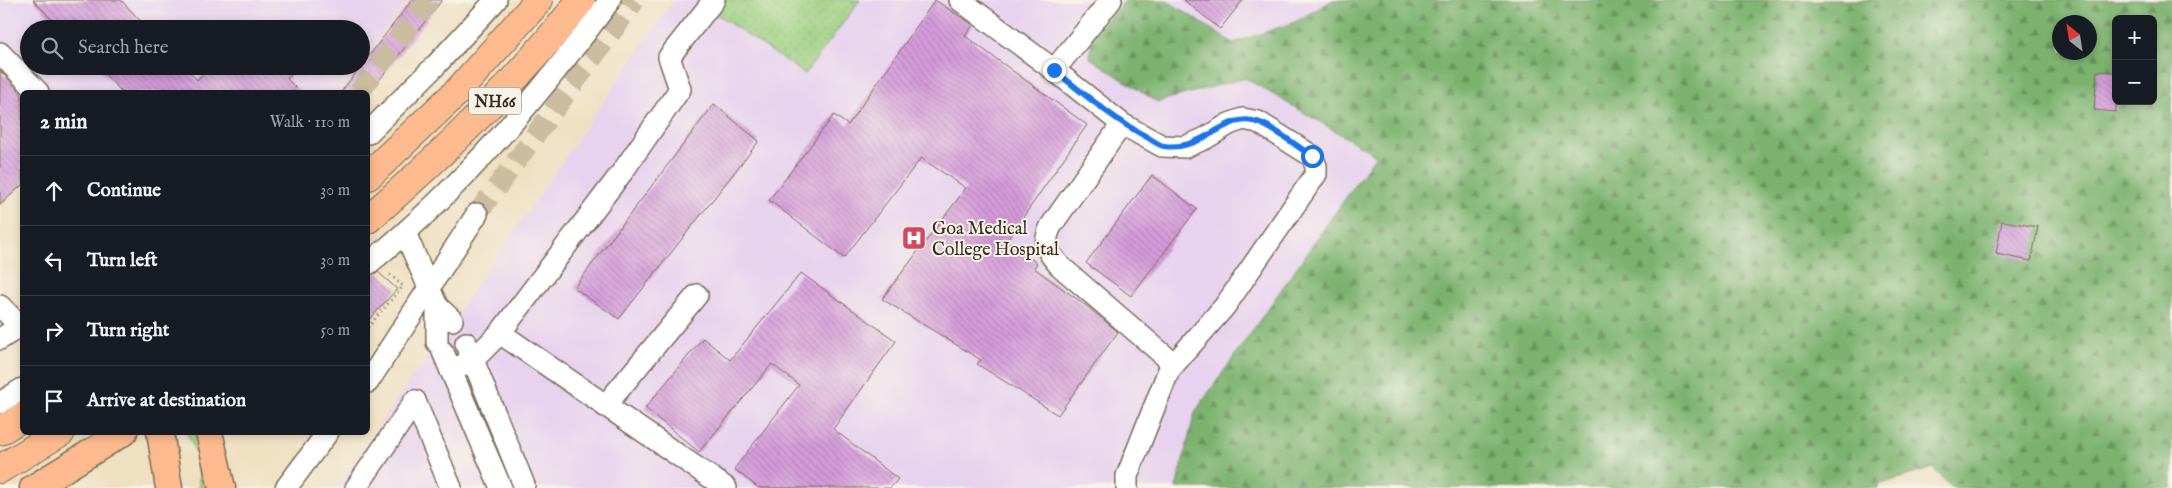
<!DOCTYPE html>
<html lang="en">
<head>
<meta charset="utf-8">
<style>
  :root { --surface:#171b24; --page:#242831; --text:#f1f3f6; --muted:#9ea1a6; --line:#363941 }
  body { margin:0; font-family:"IM FELL English",serif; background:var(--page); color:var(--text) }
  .controls { position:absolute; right:15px; top:15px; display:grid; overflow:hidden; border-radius:8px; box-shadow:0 2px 8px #0003 }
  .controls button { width:45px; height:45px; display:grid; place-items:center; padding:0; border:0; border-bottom:1px solid var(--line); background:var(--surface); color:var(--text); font:25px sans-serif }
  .compass { position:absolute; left:2052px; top:15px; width:45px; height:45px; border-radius:50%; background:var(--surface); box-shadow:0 2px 8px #0003; rotate:330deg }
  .stop { position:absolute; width:15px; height:15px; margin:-11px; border:4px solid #1a73e8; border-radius:50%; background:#fff }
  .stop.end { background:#1a73e8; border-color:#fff; box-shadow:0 1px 5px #0008 }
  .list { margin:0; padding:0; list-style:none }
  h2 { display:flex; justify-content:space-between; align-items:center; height:65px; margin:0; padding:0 20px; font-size:21px }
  h2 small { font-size:16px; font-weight:400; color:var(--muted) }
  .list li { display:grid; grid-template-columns:32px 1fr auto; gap:15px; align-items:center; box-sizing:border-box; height:70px; padding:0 20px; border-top:1px solid var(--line) }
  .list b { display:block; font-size:19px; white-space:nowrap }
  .list em { font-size:16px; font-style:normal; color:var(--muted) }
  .icon { flex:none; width:28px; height:28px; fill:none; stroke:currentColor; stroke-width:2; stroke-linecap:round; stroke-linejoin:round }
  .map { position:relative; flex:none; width:2172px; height:488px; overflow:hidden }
  .search { position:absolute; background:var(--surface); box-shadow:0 2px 8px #0003; left:20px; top:20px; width:350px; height:55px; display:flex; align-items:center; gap:12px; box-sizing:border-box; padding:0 18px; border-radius:28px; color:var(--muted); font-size:19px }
  .panel { position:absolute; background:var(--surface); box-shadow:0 2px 8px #0003; left:20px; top:90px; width:350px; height:345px; border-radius:8px }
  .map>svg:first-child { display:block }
</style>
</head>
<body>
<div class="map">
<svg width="2172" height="488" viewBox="0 0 2172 488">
  <defs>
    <pattern id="forest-firs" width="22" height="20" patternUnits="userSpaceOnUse" patternTransform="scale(1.25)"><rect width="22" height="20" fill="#7cb26e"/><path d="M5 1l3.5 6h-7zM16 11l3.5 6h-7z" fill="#67915a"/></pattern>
    <pattern id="garden-dots" width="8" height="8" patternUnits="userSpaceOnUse" patternTransform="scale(1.25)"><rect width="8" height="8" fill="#9bcf7f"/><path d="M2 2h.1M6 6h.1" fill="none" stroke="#86b26d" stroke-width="1.8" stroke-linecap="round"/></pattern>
    <pattern id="building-back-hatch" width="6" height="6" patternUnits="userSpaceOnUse" patternTransform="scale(1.25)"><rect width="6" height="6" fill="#d59cdb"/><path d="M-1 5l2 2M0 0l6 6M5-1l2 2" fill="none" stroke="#ae7fb1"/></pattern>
  </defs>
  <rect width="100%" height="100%" fill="#f7f3e8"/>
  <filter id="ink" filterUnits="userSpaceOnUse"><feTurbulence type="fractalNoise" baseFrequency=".02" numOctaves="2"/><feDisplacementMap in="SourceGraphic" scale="10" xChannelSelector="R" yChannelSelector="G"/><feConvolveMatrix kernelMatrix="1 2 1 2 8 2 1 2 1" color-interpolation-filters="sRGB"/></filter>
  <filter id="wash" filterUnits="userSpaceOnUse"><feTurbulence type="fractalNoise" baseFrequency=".0096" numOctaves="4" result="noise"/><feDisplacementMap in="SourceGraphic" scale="20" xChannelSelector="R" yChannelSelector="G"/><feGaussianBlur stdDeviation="1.12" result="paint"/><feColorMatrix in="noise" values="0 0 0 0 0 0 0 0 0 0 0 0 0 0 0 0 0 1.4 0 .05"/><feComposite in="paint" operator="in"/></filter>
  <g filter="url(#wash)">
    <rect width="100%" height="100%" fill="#efe0c1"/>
    <g fill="#e7d2ef">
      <path d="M0,0h408l-47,62v-33h-332v37h329l-19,26h-292l-47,-50z"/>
      <path d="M674,0h713l-11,155 -181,257 -19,76h-840z"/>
    </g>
    <path fill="#9bcf7f" stroke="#6b7c4e" d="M187,433h11l23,55h-22v-29z"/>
    <path fill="url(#forest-firs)" stroke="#5c6e46" fill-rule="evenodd" d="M1126,0h40l67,43 62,-21 38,-22h839v488h-220l-19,-20 -55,17v3h-702l19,-76 181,-257 -131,-77 -88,24 -67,-44 2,-23zM2116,19h37v82h-37zM2060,22h30v30h-30z"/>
    <path fill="url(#garden-dots)" stroke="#6b7c4e" d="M702,0h158l-55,74 -105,-71z"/>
    <g id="blocks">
      <g fill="url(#building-back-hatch)">
        <path d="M33,0h88l27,29h-87z"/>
        <path d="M412,0h30l-72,92h-29z"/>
        <path d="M935,0l38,25 -8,11 122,89 -81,117 31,21 -3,5 54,39 30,25 -60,83 -81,-51 4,-4 -99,-61 84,-111 -45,-30 -77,100 -75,-58 65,-85 14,10z"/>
        <path d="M1184,0h59l-23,29z"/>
        <path d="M97,66h87l13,14 14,-14h88l-12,13 13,13h-178z"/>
        <path d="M0,71l22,23v91l-22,20z"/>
        <path d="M2097,71l19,1v40l-22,-2z"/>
        <path d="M714,104l45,37 -140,178 -45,-31z"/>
        <path d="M1152,175l45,34 -66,87 -45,-33z"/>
        <path d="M2002,221l36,6 -7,34 -35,-7z"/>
        <path d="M378,272l19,17 -29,32v-45z"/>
        <path d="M801,273l95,68 -63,88 65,50 -8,9h-131l-25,-19 65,-84 -27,-21 -73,88 -54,-44 58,-70 27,22z"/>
      </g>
    </g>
  </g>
  <g filter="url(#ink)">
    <use href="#blocks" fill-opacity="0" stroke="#7a6a57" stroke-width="1"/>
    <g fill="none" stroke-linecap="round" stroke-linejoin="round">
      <g stroke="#cbbca0" stroke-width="21" stroke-dasharray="21 11" stroke-linecap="butt">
        <path d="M359,92l70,-92"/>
        <path d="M477,214l158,-214"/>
      </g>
      <defs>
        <g id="minor">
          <path d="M960,0l94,70 68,54 40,22 23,1 21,-9 23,-14 14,-5 15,3 54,34 4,10v8l-91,132 -56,64 -42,106v12"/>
          <path d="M0,53l38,39"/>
          <path d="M1054,70l57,-70"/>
          <path d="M1122,124l-71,102c-9,19 -4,25 9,40l114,98"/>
          <path d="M368,133l68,-68 60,-65"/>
          <path d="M405,233l32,73 15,14"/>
          <path d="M368,264c93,-75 171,-168 242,-264"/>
          <path d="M0,306l20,20"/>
          <path d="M500,333l226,155"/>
          <path d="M0,339l22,-14"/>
          <path d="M437,342v-36"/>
          <path d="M466,343l58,142"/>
          <path d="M443,352l58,136"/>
          <path d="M451,371l22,-11 27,-27 123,-162 57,-82 -11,-32 45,-57"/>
          <path d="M368,382l109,-168"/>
          <path d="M415,401l36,87"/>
          <path d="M0,403l22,-14"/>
          <path d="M605,406l92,-111"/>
          <path d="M286,488l42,-56"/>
          <path d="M356,488l59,-87"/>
        </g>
        <g id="major">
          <path d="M160,432l9,56"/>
          <path d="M209,432l13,56"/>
          <path d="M33,488l91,-56"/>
        </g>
        <g id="highway">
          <path d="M368,176l89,-84 82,-92"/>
          <path d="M368,219c78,-67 150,-138 213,-219"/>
          <path d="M0,431l22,-14"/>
          <path d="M0,469l61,-37"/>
        </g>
      </defs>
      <use href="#minor" stroke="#7a6a57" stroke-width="24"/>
      <use href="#major" stroke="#7a6a57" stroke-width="29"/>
      <use href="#highway" stroke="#7a6a57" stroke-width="30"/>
      <path stroke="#7a6a57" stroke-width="3" stroke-dasharray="1 4" stroke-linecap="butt" d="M368,327l35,-41 -15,-13"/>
      <use href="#minor" stroke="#fff" stroke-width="21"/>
      <use href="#major" stroke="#fcba8e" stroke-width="26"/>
      <use href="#highway" stroke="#fcba8e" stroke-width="28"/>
    </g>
  </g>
  <g fill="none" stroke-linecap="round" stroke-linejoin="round" filter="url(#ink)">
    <path stroke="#1a73e8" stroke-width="6" d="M1054,70c30,24 59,49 93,67 5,3 11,8 17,9 40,6 62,-35 93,-24 17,5 39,24 55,34"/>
  </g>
  <defs>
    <symbol id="hospital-square" viewBox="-11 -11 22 22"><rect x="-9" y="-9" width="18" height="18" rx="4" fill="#d1495b" stroke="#f7f3e8"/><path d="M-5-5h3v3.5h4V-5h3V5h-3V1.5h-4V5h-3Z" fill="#fff"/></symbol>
  </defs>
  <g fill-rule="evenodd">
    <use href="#hospital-square" x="900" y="224" width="28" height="28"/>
  </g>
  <g text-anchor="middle" stroke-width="4" stroke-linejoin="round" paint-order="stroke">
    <rect fill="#f7f3e8" stroke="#73665b" stroke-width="1" x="469" y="87.5" width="52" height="27" rx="4"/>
    <g font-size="16" font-weight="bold" fill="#3b2a1e">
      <text x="495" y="107">NH66</text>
    </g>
    <g font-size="18" fill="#3b2a1e" stroke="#f7f3e8" text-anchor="start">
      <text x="932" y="234">Goa Medical<tspan x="932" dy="21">College Hospital</tspan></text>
    </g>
  </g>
</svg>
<div class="controls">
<button>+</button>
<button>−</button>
</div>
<svg class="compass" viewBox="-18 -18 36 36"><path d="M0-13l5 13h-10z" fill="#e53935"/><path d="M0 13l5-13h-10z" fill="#9ea1a6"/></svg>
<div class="stop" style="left:1312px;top:156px"></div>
<div class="stop end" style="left:1054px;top:70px"></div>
<div class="search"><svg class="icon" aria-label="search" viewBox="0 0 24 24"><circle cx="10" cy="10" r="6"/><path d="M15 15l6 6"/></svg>Search here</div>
<section class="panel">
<h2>2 min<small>Walk · 110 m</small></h2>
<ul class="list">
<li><svg class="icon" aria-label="ahead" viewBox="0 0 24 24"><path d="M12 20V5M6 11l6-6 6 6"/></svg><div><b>Continue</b></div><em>30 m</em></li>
<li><svg class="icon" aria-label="left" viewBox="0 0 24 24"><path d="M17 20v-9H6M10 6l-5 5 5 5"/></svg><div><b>Turn left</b></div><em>30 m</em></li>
<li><svg class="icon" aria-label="right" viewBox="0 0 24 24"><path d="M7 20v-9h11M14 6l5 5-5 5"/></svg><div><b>Turn right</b></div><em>50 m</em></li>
<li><svg class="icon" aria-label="arrive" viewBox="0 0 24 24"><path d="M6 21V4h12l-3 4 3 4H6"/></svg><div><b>Arrive at destination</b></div></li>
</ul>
</section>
</div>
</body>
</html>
